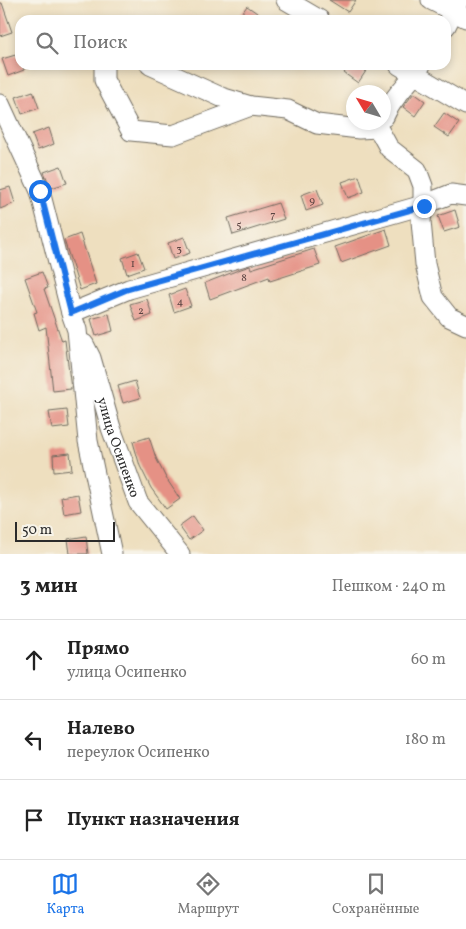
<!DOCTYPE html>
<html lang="ru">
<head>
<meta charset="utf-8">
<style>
  :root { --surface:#fff; --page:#f6f6f6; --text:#222; --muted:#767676; --line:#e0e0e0; --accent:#1a73e8 }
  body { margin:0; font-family:Vollkorn,serif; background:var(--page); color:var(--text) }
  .compass { position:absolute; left:346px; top:85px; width:45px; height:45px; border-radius:50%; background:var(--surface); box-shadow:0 2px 8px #0003; rotate:308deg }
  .scale { position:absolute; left:15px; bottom:12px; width:100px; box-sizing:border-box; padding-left:5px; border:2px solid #2b2b2b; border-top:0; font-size:14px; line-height:18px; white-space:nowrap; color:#2b2b2b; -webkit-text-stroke:4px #f7f3e8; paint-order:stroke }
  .stop { position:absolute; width:15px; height:15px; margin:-11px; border:4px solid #1a73e8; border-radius:50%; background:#fff }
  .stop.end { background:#1a73e8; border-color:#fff; box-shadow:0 1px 5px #0008 }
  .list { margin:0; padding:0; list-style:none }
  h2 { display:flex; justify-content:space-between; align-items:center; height:65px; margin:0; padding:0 20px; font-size:21px }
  h2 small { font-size:16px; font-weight:400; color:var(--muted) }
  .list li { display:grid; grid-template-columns:32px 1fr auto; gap:15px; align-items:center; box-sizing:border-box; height:80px; padding:0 20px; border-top:1px solid var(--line) }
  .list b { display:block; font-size:19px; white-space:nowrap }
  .list p { margin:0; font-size:16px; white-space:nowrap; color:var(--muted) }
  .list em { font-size:16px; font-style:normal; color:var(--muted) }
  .icon { flex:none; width:28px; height:28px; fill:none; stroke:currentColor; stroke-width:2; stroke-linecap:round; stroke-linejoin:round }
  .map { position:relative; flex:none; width:466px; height:554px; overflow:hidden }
  .search { position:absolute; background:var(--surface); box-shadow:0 2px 8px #0003; left:15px; right:15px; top:15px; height:55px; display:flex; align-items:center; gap:12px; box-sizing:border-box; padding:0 18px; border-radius:15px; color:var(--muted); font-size:19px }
  .sheet { height:305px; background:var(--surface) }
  nav { display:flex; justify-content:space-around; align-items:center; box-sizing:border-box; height:70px; border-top:1px solid var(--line); background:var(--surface); font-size:14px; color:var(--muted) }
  nav a { display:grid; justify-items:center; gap:2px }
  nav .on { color:var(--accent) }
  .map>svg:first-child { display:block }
</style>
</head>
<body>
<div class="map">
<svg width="466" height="554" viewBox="0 0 466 554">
  <rect width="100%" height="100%" fill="#f7f3e8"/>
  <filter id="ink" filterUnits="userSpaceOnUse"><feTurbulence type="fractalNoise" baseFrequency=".02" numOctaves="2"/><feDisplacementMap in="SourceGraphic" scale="10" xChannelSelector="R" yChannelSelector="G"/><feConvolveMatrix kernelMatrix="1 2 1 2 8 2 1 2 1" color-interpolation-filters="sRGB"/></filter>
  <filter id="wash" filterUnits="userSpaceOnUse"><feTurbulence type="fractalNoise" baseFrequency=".0096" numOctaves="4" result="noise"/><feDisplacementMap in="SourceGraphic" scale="20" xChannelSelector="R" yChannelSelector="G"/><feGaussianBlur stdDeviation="1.12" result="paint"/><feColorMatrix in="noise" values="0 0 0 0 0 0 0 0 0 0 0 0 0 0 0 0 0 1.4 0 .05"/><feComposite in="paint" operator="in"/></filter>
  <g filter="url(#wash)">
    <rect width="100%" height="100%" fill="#eedfbf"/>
    <g id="blocks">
      <g fill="#e59185">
        <path d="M329,0h27l-8,12z"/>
        <path d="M0,3h2l10,29 -12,4z"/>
        <path d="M247,6l20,14h-30z"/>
        <path d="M19,54l1,11h3l1,5 -16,6 -6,-17z"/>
        <path d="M350,65h20l-12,18 -14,-10z"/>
        <path d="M33,91l6,17 -17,6 -6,-17z"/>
        <path d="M414,93l11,8 -10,15 -12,-9z"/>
        <path d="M444,113l15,10 -10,14 -15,-10z"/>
        <path d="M49,128l5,16 -16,6 -6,-16z"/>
        <path d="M61,166l6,17 -16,5 -7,-16z"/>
        <path d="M359,176l5,16 -16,6 -6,-16z"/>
        <path d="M10,187l5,16 -15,6v-19z"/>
        <path d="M317,189l6,16 -17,6 -5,-16z"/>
        <path d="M278,203l6,16 -51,16 -5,-17z"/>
        <path d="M455,210l5,17 -16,5 -6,-16z"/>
        <path d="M386,229l5,16 -50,18 -6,-16z"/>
        <path d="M80,234l16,50 -16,6 -16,-50z"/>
        <path d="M184,237l6,16 -17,6 -5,-16z"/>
        <path d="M314,249l6,16 -50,16 -1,-4 -59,22 -5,-16 36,-14 9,-3 1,3z"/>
        <path d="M138,252l6,16 -17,6 -5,-16z"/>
        <path d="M42,272l6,16 -4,1 18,52 3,-1 6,49 -18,2 -7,-64 -7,3 -5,-17 3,-1 -12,-34z"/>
        <path d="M185,289l6,17 -17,6 -5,-17z"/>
        <path d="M147,299l5,16 -16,6 -6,-17z"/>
        <path d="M109,314l4,17 -17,5 -5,-17z"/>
        <path d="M135,381l5,17 -17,5 -5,-17z"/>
        <path d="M67,410l2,17 -17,2 -3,-17z"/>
        <path d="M149,437l7,21 10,20 14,21 -14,10 -15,-21 -11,-22 -7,-24z"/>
        <path d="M70,453l2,17 -18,2 -1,-17z"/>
        <path d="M78,494l3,17 -17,3 -3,-17z"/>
        <path d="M193,516l10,14 -14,10 -10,-14z"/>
        <path d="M86,536l2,18h-18l-2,-15z"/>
      </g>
    </g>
  </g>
  <g filter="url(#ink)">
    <use href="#blocks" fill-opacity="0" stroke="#6f6a5f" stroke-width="1"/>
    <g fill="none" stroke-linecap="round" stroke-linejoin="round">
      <defs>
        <g id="minor">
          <path d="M286,0l34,20"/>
          <path d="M431,0l35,18"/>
          <path d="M446,26l13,-26"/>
          <path d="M104,65v15l27,51 42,4 78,-29"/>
          <path d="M150,65l71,32 30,9 37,4 29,14 42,5 19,-1"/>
          <path d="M399,65l67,40"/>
          <path d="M0,104l40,87 31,122 6,17 11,111 24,113"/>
          <path d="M384,117c8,-20 26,-34 37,-52"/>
          <path d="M378,128l11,20 28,22 6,16v19l-2,16 4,43 8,33 16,20 17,8"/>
          <path d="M71,313l58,-24 294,-84 28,-11 15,2"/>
          <path id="s1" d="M84,344l7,14 20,70 27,74 42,52"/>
        </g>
      </defs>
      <use href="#minor" stroke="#6f6a5f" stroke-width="21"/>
      <use href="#minor" stroke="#fff" stroke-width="19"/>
    </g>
  </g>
  <g fill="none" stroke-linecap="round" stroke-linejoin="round" filter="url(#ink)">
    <path stroke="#1a73e8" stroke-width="6" d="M40,191l31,122 57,-24 296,-83"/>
  </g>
  <g text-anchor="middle" stroke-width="5" stroke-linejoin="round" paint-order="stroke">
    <g font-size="11" fill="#5a4442">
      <text x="312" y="204">9</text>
      <text x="273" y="218">7</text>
      <text x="239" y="228">5</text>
      <text x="179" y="252">3</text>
      <text x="133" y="267">1</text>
      <text x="244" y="281">8</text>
      <text x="180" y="305">4</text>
      <text x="141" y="314">2</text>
    </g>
    <g font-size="14" fill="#2b2b2b" stroke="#f7f3e8">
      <text dy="5" stroke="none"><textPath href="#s1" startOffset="109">улица Осипенко</textPath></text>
    </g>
  </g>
</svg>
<svg class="compass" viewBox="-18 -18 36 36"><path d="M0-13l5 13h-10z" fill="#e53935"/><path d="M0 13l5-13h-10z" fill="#767676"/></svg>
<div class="scale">50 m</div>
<div class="stop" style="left:40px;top:191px"></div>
<div class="stop end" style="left:424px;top:206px"></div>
<div class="search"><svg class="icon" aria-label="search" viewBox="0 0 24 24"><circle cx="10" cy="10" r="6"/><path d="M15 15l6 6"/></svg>Поиск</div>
</div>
<section class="sheet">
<h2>3 мин<small>Пешком · 240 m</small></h2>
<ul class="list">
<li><svg class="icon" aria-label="ahead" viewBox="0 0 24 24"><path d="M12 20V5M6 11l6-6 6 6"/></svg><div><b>Прямо</b><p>улица Осипенко</p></div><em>60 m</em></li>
<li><svg class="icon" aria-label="left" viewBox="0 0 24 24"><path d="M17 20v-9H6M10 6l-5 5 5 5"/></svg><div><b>Налево</b><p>переулок Осипенко</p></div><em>180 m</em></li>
<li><svg class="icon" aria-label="arrive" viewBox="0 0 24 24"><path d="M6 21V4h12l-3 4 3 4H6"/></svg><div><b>Пункт назначения</b></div></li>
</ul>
</section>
<nav>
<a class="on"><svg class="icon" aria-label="map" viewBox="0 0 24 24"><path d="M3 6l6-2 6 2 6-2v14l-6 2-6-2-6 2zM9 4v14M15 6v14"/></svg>Карта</a>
<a><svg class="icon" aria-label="directions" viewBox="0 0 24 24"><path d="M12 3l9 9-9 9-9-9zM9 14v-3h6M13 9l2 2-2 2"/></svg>Маршрут</a>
<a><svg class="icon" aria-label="saved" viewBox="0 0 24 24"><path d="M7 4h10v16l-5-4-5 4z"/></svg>Сохранённые</a>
</nav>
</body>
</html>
